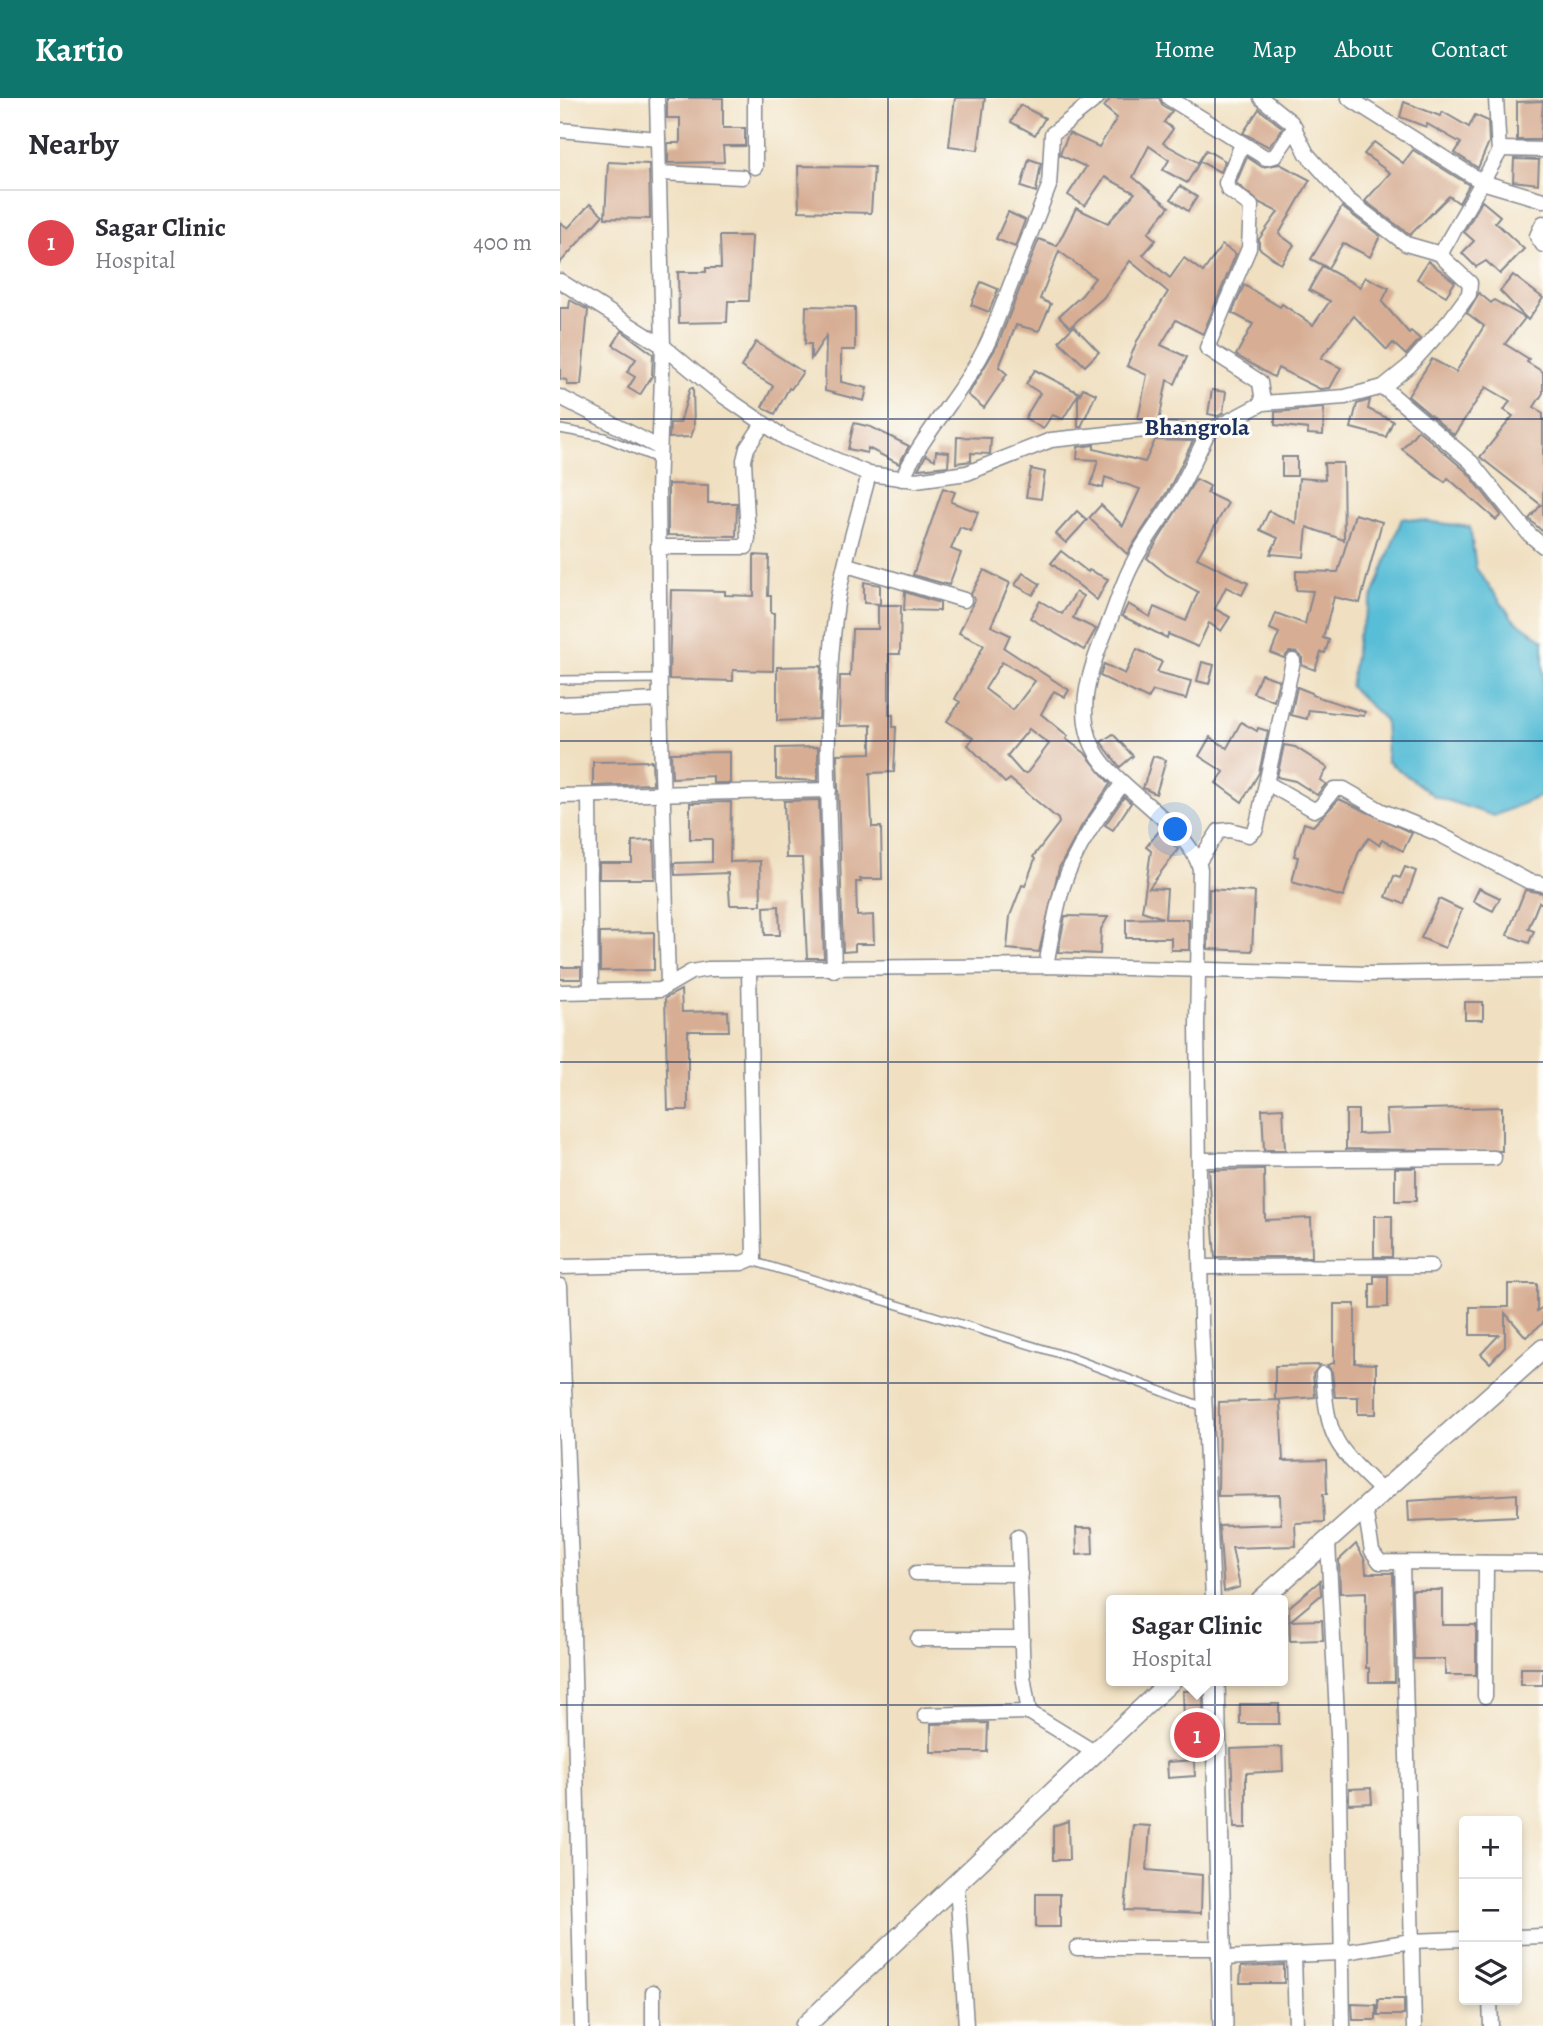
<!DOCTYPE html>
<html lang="en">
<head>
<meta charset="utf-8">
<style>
  :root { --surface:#fff; --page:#f7f7f7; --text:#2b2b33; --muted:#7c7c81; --line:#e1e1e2; --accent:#0f766e }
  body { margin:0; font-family:Alegreya,serif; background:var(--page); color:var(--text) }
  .controls { position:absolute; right:21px; bottom:21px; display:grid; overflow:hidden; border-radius:7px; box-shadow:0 4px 10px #0003 }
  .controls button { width:63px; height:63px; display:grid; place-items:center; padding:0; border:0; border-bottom:2px solid var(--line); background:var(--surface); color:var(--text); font:35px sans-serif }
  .you { position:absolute; left:616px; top:732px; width:24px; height:24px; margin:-18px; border:5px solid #fff; border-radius:50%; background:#1a73e8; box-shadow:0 0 0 10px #1a73e833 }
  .badge { display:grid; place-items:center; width:46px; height:46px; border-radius:50%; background:var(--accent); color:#fff; font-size:23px; font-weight:700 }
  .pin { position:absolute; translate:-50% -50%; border:4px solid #fff; box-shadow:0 2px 7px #0006 }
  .popup { position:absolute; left:546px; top:1497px; width:182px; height:91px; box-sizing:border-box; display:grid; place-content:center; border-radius:7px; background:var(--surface); filter:drop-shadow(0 2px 5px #0005); font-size:23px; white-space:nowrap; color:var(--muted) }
  .popup b { font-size:26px; color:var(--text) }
  .popup::after { content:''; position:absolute; left:50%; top:100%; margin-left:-14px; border:14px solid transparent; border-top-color:var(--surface) }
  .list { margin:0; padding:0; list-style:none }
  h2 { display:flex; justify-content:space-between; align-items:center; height:91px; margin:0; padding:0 28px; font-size:30px }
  h2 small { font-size:23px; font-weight:400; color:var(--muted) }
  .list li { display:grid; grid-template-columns:46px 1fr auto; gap:21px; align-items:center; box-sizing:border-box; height:105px; padding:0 28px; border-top:2px solid var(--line) }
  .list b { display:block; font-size:26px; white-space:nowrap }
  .list p { margin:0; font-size:23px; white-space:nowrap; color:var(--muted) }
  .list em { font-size:23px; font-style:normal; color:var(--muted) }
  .icon { flex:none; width:38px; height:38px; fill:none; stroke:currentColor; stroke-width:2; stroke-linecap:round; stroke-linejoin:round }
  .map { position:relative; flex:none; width:983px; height:1928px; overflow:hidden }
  header { display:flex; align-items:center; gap:42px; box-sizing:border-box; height:98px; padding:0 35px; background:var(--accent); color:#fff }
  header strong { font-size:33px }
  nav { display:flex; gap:38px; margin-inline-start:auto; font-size:24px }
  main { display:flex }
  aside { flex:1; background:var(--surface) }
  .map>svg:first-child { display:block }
</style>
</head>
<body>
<header>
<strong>Kartio</strong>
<nav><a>Home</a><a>Map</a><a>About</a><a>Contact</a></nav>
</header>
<main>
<aside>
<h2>Nearby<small></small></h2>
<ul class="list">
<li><span class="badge" style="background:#e0444e">1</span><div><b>Sagar Clinic</b><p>Hospital</p></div><em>400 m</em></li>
</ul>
</aside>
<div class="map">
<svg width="983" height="1928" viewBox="0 0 983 1928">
  <rect width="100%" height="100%" fill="#fdfcf7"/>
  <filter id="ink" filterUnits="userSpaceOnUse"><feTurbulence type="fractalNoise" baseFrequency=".0143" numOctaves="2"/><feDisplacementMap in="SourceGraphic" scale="14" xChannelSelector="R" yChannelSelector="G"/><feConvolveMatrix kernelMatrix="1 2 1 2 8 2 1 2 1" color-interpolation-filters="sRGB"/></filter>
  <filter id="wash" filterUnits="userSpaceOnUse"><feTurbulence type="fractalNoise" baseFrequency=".00686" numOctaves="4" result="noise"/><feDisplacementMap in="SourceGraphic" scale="28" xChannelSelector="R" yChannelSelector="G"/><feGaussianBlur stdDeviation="1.57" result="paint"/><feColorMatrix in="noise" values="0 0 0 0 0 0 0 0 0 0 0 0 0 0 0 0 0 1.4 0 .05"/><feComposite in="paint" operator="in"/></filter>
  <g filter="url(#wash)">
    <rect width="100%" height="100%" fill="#f0e0c1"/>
    <path fill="#58bdd6" stroke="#3a769a" stroke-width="2" d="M842,420l68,9 6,41 37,51 30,21v155l-49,21 -60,-20 -47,-35 -2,-41 -35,-33 8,-51z"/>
    <g id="blocks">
      <g fill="#d7ae94" fill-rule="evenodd">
        <path d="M107,0h56v30h22v18h-22l1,16 -56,1v-20h12v-25h-13z"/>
        <path d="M395,0h30l-7,52 -29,-4z"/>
        <path d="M551,0h48l4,8 9,5 -8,11 9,7 -10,14 36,20 -12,20 -24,-13 6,-10 -20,-14 -16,31 36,30 -21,26 8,7 -13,15 27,23 14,-20 19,14 19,-27 14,9 -33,80 -27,-14 -15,25 26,12 -12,27 -8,-4 -8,41 -21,-2 9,-44 -20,-9 10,-25 31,-49 -38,-31 -27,37 -33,29 -11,-11 23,-21 13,-17 -36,-27 -19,48 11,5 -12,27 -23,-6 -17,42 8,7 -23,34 -16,-13 30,-51 41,-105 18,7 19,-38 32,15 27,-30 -30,-16 -20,29 -17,-11 18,-28 -26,-12 1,-4 8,-18 30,14 18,-29 -13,-11z"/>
        <path d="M983,3l-3,39h-23v-38z"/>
        <path d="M844,4l36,14 3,-4 26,15 6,-12 13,6 1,21 -11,26 -23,-15 6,-10 -34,-19 -1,3 -26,-10z"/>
        <path d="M460,7l25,13 -10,17 -24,-13z"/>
        <path d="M699,11l24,19 -14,19 -26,-14z"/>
        <path d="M814,44l29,21 10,-13 56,35 -10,18 -10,-7 -39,39 -45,-34 25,-28 -26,-19z"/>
        <path d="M646,52l19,11 -5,11 -21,-11z"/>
        <path d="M687,59l15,10 18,-3 30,16 -31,54 15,11 -13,19 -22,-16v-9l19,-27 -18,-9 -24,-20z"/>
        <path d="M469,61l12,4 -5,29 -15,-5z"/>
        <path d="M954,61l25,1 -1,24 -25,-3z"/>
        <path d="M48,64l41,2 1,55 -45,-1z"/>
        <path d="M238,68l76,1 -3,46 -72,-2z"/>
        <path d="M620,88l17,11 -9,14 -17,-12z"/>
        <path d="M922,103l18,15 -5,6 29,27 -24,25 -14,-13 -10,6 -14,-14 12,-12 -10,-9z"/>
        <path d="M30,106l13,11 -43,48v-41l8,6z"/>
        <path d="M782,109l38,29 -10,21 -27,-14 -15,25 -17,-9z"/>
        <path d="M448,114l17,8 -10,27 -19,-8z"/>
        <path d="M160,138h32l-3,65h-21l-1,21 -48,1 -1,-51h28v-4h15z"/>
        <path d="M868,163l27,21 -9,14 -29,-17z"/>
        <path d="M762,168l38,21 5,-10 24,11 -7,14 27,31 2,-2 9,8 -14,16 -13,-12 -6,7 -33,-34 -33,42 20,10 -11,20 -10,1 -42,-21 -4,9 -38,-22 17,-31 -21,-11 12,-28 36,22 2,-3 31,21 17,-24 -21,-11z"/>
        <path d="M953,177l30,23 -15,22 -28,-29z"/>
        <path d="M421,184l17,7 -9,23 -18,-7z"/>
        <path d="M919,195l12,10 3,-3 31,18 -20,26 24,15 -2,3 16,10v21l-9,14 9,7v118l-14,-13 12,-14 -61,-48 33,-41 -9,-6 6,-9 -24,-14 -32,48 -46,-39 24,-37 24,13 28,-46 -17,-13z"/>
        <path d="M10,202l18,10 -7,75h-14v-5l-7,-1v-71h9z"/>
        <path d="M246,208l49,1v43h-14v32l26,6 -3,13 -39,-10 1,-55 -15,23v-15h-6z"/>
        <path d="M514,228l25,26 -14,14 -26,-25z"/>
        <path d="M62,233l31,23 -1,22 -12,19 -12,-7 7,-11 -8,-5 9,-13 -23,-14z"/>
        <path d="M196,244l47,30 -12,17 -2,-1 -14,26 -13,-7 11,-21 -32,-19z"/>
        <path d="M475,272l44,23 -16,26 -11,-4 -9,14 -18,-11 15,-25 -14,-9z"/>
        <path d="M130,290h3l1,40 -3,9 -22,1 1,-15h10z"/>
        <path d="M523,290l13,6 -15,33h-3v-29z"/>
        <path d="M652,292l14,2 -3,21 -5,3 -10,-2z"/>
        <path d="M810,302l-2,9 25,12 -7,16 -35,-9 6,-24z"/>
        <path d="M764,310l-1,27 -15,-1v-5l-33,-4v-13z"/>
        <path d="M294,325l17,4 38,19 -10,18 -31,-16 -1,5 -19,-4z"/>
        <path d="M858,332l49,42 34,43 -5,5 -48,-42 -3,4 -43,-33z"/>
        <path d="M397,339l34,1 -1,16 -19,-1v8l-15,2z"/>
        <path d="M595,342l38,1 -24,48 -42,65 -38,-36 12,-13 22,21 17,-37 -35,-12 -2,11 -12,-3 7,-25 -21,-1 1,-12 16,-2v4l51,13z"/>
        <path d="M376,353l13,1 -1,14 -30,3 8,-14 9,5z"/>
        <rect x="722" y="359" width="15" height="19"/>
        <path d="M764,365h19l1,77 -37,-13 -3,30 -34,-3 8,-16 -18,-8 9,-19 27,12 3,-45 26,2z"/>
        <path d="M471,371l14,3 -4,27 -15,-2z"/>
        <path d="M636,381l14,7 -3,7 21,10 -31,55 51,25 -6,12 -16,-8 -11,22 15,8 -9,14 -12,-8 -11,24 -30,-13 -1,4 -45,-22 6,-12 22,13 4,-10 32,14 12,-29 -32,-18 -19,-16z"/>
        <path d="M108,386l40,1v18h29l-1,33 -68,-1z"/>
        <path d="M383,390l12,4 -4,10 27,10 -7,19 -11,-4 -9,22 10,4 -12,32 -36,-10z"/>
        <path d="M517,413l10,9 -21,23 -10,-9z"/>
        <path d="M795,416l27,8 -22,81 -26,-6 -11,41 6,2 -4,13 -4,-1 -6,18 -13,-5v-8l-6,-5h-7l-5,6 -13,-5 8,-20 -9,-4 6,-16 29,11 8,-33 -17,-1v-19l42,1z"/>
        <path d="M501,453l27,21 1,-2 19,9 -11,21 -46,-37z"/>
        <path d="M194,457l15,1 -1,40h3v17h3l-1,58 -40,-1v11l-64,-2 2,-89 54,1v4l29,1z"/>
        <path d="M424,472l26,13 -19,43 19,9 -6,13 65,42 -4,7 -11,-6 -13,23 27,22 -2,3 19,14 25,31 -29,43 -22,41 -20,84 -32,-3 3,-33 12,-31 3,1 10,-27 -2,-2 26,-34 -1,-4 -48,-40 -5,4 -37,-38 5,-7 -26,-17 13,-19 -5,-3 29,-54 -25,-12 16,-34 -4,-5zM442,564l33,19 -22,29 -28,-21zM469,631l20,15 -22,29h-5l-15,-17z"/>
        <path d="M463,475l17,11 -7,11 -18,-10z"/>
        <path d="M304,484l16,3v19l-16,-1z"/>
        <path d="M345,494l35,11v8l-36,-1z"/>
        <path d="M516,494l7,4 -10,22 23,11 -12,21 -54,-32 10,-17 22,13z"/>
        <path d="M318,507h23l-1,49h-11v61h4v12h3l-2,45 -24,1 2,54h9l1,52h-22l1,3h-5l1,34 16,-1 1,29h-19v7l-12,1 -6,-198 34,-1v-28l-32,1 1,-50h10l2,-47h26z"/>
        <path d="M577,551l25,13 -5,10 34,9 -5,18 -33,-8 -5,8 -48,-23 4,-12 21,10z"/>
        <path d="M642,564l12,3 -5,19 -12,-3z"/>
        <path d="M261,568l-2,53 -42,2v-54z"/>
        <path d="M701,576l18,6 -5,21 -21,-8z"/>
        <path d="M737,589l15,6v2l53,17 -1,4 -55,-6 -2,9 -16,-4z"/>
        <path d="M681,624l16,9 1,-3 10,3 -9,42 -17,29 -26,-19 8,-11 -25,-16 11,-19 17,11z"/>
        <path d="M553,636l20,22 -13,11 -19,-25z"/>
        <path d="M724,647l11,2 33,21 -8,12 6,4 -9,11 -22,-14 -18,-4z"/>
        <path d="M258,649v34l-42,-2v-31z"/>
        <path d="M170,654v31h-17v-7l-41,2 -1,-25z"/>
        <path d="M593,658l13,4 -10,34 -13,-6z"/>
        <path d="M92,663l1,23 -60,2v-24z"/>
        <path d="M564,699l7,6 -18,27 -8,-5z"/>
        <path d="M779,701l73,34 -9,18 -21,-11 -3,5 -10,-7 -10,13 -16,46 -51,-15 6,-25 -4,-1 10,-33 9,3z"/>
        <path d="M259,702l5,158h-17l-5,-100h-16l-2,-57z"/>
        <path d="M171,704l-1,60 30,-1 1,44h-31l-2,-32 -53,2 -1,-12 38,-1v-23h-22v-36z"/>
        <path d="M599,733l19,18 -29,39 18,1 -2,30h24v31h-18v-12h-45v-19l37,-1 -21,-7 9,-60 -5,-4z"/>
        <path d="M94,742l1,39h-56v-16h33v-22z"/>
        <path d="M845,769l11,4 -12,33 -18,-7 8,-21 6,2z"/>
        <path d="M919,790l21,10 -7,13 -20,-10z"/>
        <path d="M649,791l46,3 -3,59 -44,-2z"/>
        <path d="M965,792l18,3v11l-4,-2 -11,27 6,2 -5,12 -22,-8z"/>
        <path d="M879,801l23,11 -17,38 -24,-10z"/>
        <path d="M219,808l1,29h-15l-1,-28z"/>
        <path d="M505,818l43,1 -7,12 -1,25 -42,-2z"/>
        <path d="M94,834v38l-54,1v-38z"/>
        <rect x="0" y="869" width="21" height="12"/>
        <path d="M121,892l1,22 46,-1 1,20h-41v79h-20l-3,-112z"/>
        <rect x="905" y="904" width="18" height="18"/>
        <path d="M942,1009v44l-156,-2v-39h12v24l30,-1 -2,-23z"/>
        <path d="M723,1010l2,42h-21l-2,-41z"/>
        <rect x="835" y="1070" width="21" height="33"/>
        <path d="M704,1071l1,51 46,-2 1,39h-97l-6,-87z"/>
        <rect x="814" y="1118" width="18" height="41"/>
        <path d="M814,1178h14v31l-18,1v-24h4z"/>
        <path d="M948,1186h29v27l6,-4v16l-17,14 -21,-24v34l-15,16 -9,-9 18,-19h-29v-28h38z"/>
        <path d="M774,1206h21v59l21,1v50h-18v-17h-23l-3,-25 -5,-7 7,-2z"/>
        <path d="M760,1267l-7,9 2,23 -40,3v-34z"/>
        <path d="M720,1302l3,61 43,-1 1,34h-4l1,28 -29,1 1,23 -64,2 8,39 -16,5 -5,-66 62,-2 -1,-29 -62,1 1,-94z"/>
        <path d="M957,1396v22l-108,5 -1,-20z"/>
        <path d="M516,1430h16l1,26 -16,1z"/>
        <path d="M796,1446l9,16 1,13h27l2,109h-26v-14h-3v-76l-26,1 -1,-33z"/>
        <path d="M760,1483l1,14 -31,26 32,-1 1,20 -33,1 -1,-34z"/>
        <path d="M852,1492h30v35h34v50h-31v-16h-31z"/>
        <rect x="961" y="1570" width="22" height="17"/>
        <path d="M643,1592l1,57 -19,1 -2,-57z"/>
        <rect x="680" y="1606" width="39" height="20"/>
        <path d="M428,1625l-1,29h-56v-28z"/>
        <path d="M722,1649l1,24 -37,2v55h-12l-3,-79z"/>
        <path d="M634,1662l1,16 -27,2 -1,-16z"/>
        <path d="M811,1690l1,15 -23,1v-15z"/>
        <path d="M508,1723l1,39h-16v-34z"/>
        <path d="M573,1727l17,1 -3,44 55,5 -1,38 -76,-3z"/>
        <rect x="476" y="1796" width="24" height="33"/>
        <path d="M724,1867v18h-44l1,-16z"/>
        <rect x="818" y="1901" width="26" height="16"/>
        <path d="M792,1906l24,1v15h-23z"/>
      </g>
    </g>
  </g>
  <g filter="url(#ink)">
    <use href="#blocks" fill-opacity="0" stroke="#868890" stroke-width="2"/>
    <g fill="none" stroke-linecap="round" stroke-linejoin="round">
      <defs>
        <g id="lane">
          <path d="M0,331l44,8 54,22"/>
          <path d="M0,582l100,-1"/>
          <path d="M192,1163l318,96 134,50"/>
        </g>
        <g id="street">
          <path d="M97,0l6,248 -5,145 2,209 8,283"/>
          <path d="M609,0l97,60 9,-2 20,-29"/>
          <path d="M701,0l30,24 16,32 40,45 59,45 35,10"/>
          <path d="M789,0l133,84 61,18"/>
          <path d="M0,32l98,9"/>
          <path d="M682,46l-16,39 2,6 23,17 -2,42 -42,100 53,34 3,21"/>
          <path d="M940,51l43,1"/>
          <path d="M195,69v-69"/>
          <path d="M100,75l82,4"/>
          <path d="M983,125l-6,13 6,9"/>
          <path d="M0,183l103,65 59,49 63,43 84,36 47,6 51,-7 84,-33 94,-10 63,2 55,-29 82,-6 38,-10 26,-21 41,-46 19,-26 1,-11 -27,-25 -1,-7 57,-98 -3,-55"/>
          <path d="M823,289l88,75 58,72 14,12"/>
          <path d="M0,299l98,50"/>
          <path d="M648,334c-10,21 -20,42 -31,62 -14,24 -33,46 -45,71 -9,17 -15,37 -22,55 -19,47 -42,100 -6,144 24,29 88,69 96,105l-3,156 4,297 12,278"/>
          <path d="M342,381c23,-50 64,-89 87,-139l60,-154 3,-52 45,-36"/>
          <path d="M98,449h88l2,-9 -4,-78 3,-12 16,-24"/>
          <path d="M287,467l117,35"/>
          <path d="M0,606l100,-4"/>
          <path d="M707,685l47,27 7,-4 13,-17h10l38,22 57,23 89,47 15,3"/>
          <path d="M0,698l269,-6"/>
          <path d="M29,698l2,195"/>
          <path d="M639,763l20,-30 11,-1 19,5 7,-6 37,-168"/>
          <path d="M486,868c5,-27 9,-54 17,-80 12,-38 37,-72 60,-103"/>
          <path d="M274,872c-3,-121 -14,-247 3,-367 7,-43 21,-87 32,-129"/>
          <path d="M0,894l100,-2 31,-18 17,-3 338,-3 324,8 173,-3"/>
          <path d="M640,1062l294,-2"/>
          <path d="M0,1169l182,-4 12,-5 -5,-288"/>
          <path d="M641,1169l230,-1"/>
          <path d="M0,1188l12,303 10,437"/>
          <path d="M763,1276c5,69 13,72 60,118"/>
          <path d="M805,1411l7,42 8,11 163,1"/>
          <path d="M458,1439l5,139 6,36 65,40"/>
          <path d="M768,1444l10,193 5,291"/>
          <path d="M842,1465l12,463"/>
          <path d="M356,1475l104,1"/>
          <path d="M358,1541h104"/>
          <path d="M925,1598l1,-133"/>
          <path d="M365,1617l104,-3"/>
          <path d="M397,1786l9,142"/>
          <path d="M957,1839l26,-1"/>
          <path d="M517,1850h144"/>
          <path d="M734,1857l2,71"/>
          <path d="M662,1860l118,-5 71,-12 53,-2"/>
          <path d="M930,1902l1,26"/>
          <path d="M93,1928v-34"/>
        </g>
        <g id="secondary">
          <path d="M701,1502l282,-251"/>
          <path d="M655,1583l8,345"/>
          <path d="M245,1928l366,-345"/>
        </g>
      </defs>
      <use href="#lane" stroke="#868890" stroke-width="10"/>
      <use href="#street" stroke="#868890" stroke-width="17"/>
      <use href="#secondary" stroke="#868890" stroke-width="22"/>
      <use href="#lane" stroke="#fff" stroke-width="7"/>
      <use href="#street" stroke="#fff" stroke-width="14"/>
      <use href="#secondary" stroke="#fff" stroke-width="19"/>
    </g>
  </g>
  <path fill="none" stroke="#1b2f5e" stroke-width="2" stroke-opacity="0.55" d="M328,0v1928M655,0v1928M0,321h983M0,643h983M0,964h983M0,1285h983M0,1607h983"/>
  <g text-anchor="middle" stroke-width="6" stroke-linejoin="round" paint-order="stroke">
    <g font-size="24" font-weight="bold" fill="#1b2f5e" stroke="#fdfcf7">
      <text x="637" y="337">Bhangrola</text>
    </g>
  </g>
</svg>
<div class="controls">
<button>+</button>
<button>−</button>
<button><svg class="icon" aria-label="layers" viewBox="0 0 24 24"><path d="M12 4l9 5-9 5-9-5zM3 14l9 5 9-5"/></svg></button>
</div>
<div class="you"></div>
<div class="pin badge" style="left:637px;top:1637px;background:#e0444e">1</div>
<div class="popup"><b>Sagar Clinic</b>Hospital</div>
</div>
</main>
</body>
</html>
